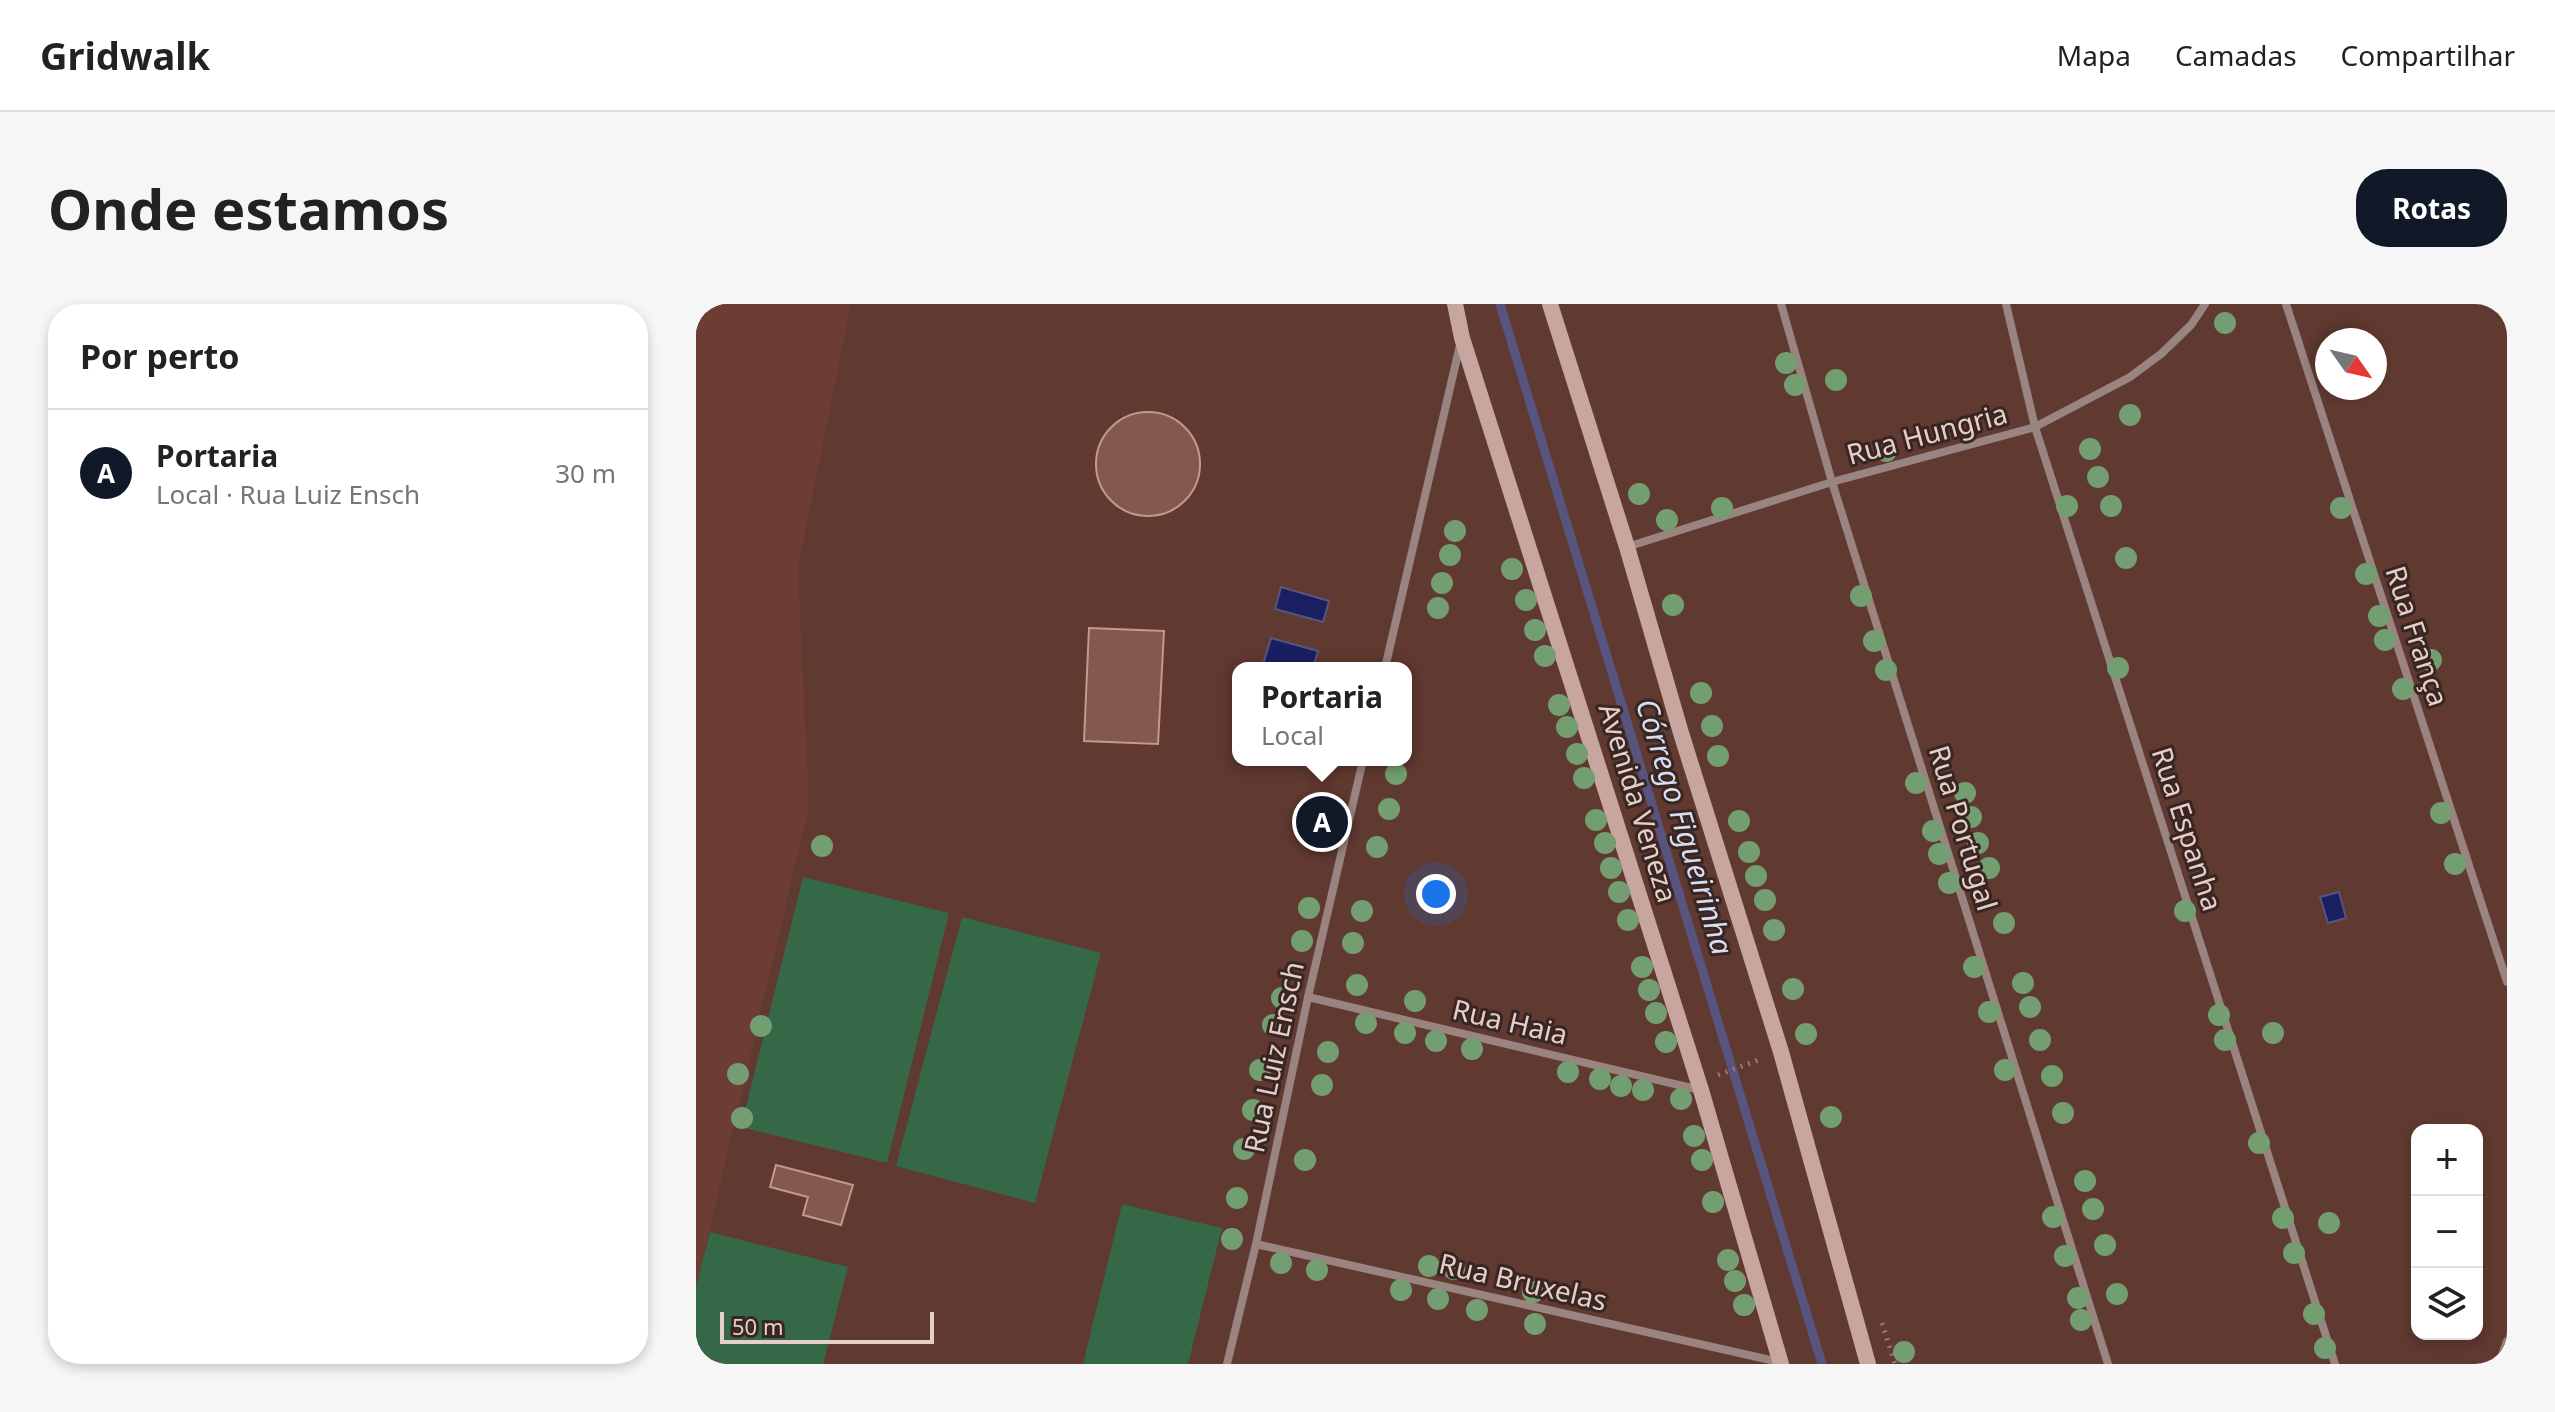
<!DOCTYPE html>
<html lang="pt">
<head>
<meta charset="utf-8">
<style>
  :root { --surface:#fff; --page:#f6f6f6; --text:#222; --muted:#767676; --line:#e0e0e0; --accent:#111827 }
  body { margin:0; font-family:"Noto Sans",sans-serif; background:var(--page); color:var(--text) }
  .controls { position:absolute; right:24px; bottom:24px; display:grid; overflow:hidden; border-radius:16px; box-shadow:0 4px 12px #0003 }
  .controls button { width:72px; height:72px; display:grid; place-items:center; padding:0; border:0; border-bottom:2px solid var(--line); background:var(--surface); color:var(--text); font:40px sans-serif }
  .compass { position:absolute; left:1619px; top:24px; width:72px; height:72px; border-radius:50%; background:var(--surface); box-shadow:0 4px 12px #0003; rotate:124deg }
  .scale { position:absolute; left:24px; bottom:20px; width:214px; box-sizing:border-box; padding-left:8px; border:4px solid #e7cec8; border-top:0; font-size:22px; line-height:28px; white-space:nowrap; color:#e7cec8; -webkit-text-stroke:6px #382622; paint-order:stroke }
  .you { position:absolute; left:740px; top:590px; width:28px; height:28px; margin:-20px; border:6px solid #fff; border-radius:50%; background:#1a73e8; box-shadow:0 0 0 12px #1a73e833 }
  .badge { display:grid; place-items:center; width:52px; height:52px; border-radius:50%; background:var(--accent); color:#fff; font-size:26px; font-weight:700 }
  .pin { position:absolute; translate:-50% -50%; border:4px solid #fff; box-shadow:0 2px 8px #0006 }
  .popup { position:absolute; left:536px; top:358px; width:180px; height:104px; box-sizing:border-box; display:grid; place-content:center; border-radius:16px; background:var(--surface); filter:drop-shadow(0 2px 6px #0005); font-size:26px; white-space:nowrap; color:var(--muted) }
  .popup b { font-size:30px; color:var(--text) }
  .popup::after { content:''; position:absolute; left:50%; top:100%; margin-left:-16px; border:16px solid transparent; border-top-color:var(--surface) }
  .list { margin:0; padding:0; list-style:none }
  h2 { display:flex; justify-content:space-between; align-items:center; height:104px; margin:0; padding:0 32px; font-size:34px }
  h2 small { font-size:26px; font-weight:400; color:var(--muted) }
  .list li { display:grid; grid-template-columns:52px 1fr auto; gap:24px; align-items:center; box-sizing:border-box; height:128px; padding:0 32px; border-top:2px solid var(--line) }
  .list b { display:block; font-size:30px; white-space:nowrap }
  .list p { margin:0; font-size:26px; white-space:nowrap; color:var(--muted) }
  .list em { font-size:26px; font-style:normal; color:var(--muted) }
  .icon { flex:none; width:44px; height:44px; fill:none; stroke:currentColor; stroke-width:2; stroke-linecap:round; stroke-linejoin:round }
  .map { position:relative; flex:none; width:1811px; height:1060px; overflow:hidden; border-radius:32px }
  header { display:flex; align-items:center; gap:48px; box-sizing:border-box; height:112px; padding:0 40px; background:var(--surface); border-bottom:2px solid var(--line) }
  header strong { font-size:38px }
  nav { display:flex; gap:44px; margin-inline-start:auto; font-size:28px }
  .intro { display:flex; align-items:center; justify-content:space-between; box-sizing:border-box; height:192px; padding:0 48px }
  h1 { margin:0; font-size:56px }
  .button { padding:20px 36px; border-radius:32px; background:var(--accent); color:#fff; font-size:28px; font-weight:700 }
  main { display:flex; gap:48px; padding:0 48px }
  aside { flex:1; background:var(--surface); border-radius:32px; box-shadow:0 4px 12px #0003 }
  .map>svg:first-child { display:block }
</style>
</head>
<body>
<header>
<strong>Gridwalk</strong>
<nav><a>Mapa</a><a>Camadas</a><a>Compartilhar</a></nav>
</header>
<div class="intro"><h1>Onde estamos</h1><a class="button">Rotas</a></div>
<main>
<aside>
<h2>Por perto<small></small></h2>
<ul class="list">
<li><span class="badge">A</span><div><b>Portaria</b><p>Local · Rua Luiz Ensch</p></div><em>30 m</em></li>
</ul>
</aside>
<div class="map">
<svg width="1811" height="1060" viewBox="0 0 1811 1060">
  <rect width="100%" height="100%" fill="#603930"/>
  <path fill="#6d3d34" d="M0,0h155l-53,263 11,240 -113,480z"/>
  <g fill="#356846">
    <path d="M107,573l146,36 -62,250 -146,-36z"/>
    <path d="M266,613l139,36 -66,250 -139,-37z"/>
    <path d="M426,900l100,24 -34,136h-105z"/>
    <path d="M14,928l138,35 -25,97h-127v-77z"/>
  </g>
  <g fill="#1a1f61" stroke="#585480" stroke-width="2">
    <path d="M585,283l48,14 -6,21 -48,-13z"/>
    <path d="M575,334l47,13 -5,17h-51z"/>
    <path d="M1643,588l7,26 -18,5 -8,-26z"/>
  </g>
  <g fill="none" stroke-linecap="round" stroke-linejoin="round">
    <path stroke="#585480" stroke-width="9" d="M804,0l322,1060"/>
  </g>
  <g fill="#82584f" stroke="#c6978c" stroke-width="2">
    <circle cx="452" cy="160" r="52"/>
    <path d="M393,324l75,3 -6,113 -74,-3z"/>
    <path d="M620,491l26,7 -13,48 -27,-8z"/>
    <path d="M80,861l77,20 -12,40 -38,-10 5,-18 -38,-10z"/>
  </g>
  <g fill="none" stroke-linecap="round" stroke-linejoin="round">
    <g stroke="#98776f" stroke-width="5" stroke-dasharray="2 6" stroke-linecap="butt">
      <path d="M1022,771l43,-16"/>
      <path d="M1186,1019l13,41"/>
    </g>
    <g stroke="#99847f" stroke-width="8">
      <path d="M1085,0l51,178 276,882"/>
      <path d="M1310,0l29,123 300,937"/>
      <path d="M1590,0l221,678"/>
      <path d="M931,243l205,-65 203,-55 95,-50 31,-23 30,-29 14,-21"/>
      <path d="M689,364l75,-323"/>
      <path d="M612,693l392,93"/>
      <path d="M560,940l523,118"/>
      <path d="M531,1060l29,-120 52,-247 55,-237"/>
      <path d="M1803,1060l8,-23"/>
    </g>
    <g stroke="#c7a69f" stroke-width="16">
      <path d="M759,0l7,34 239,752 80,274"/>
      <path d="M854,0l77,243 54,186 100,319 87,312"/>
    </g>
  </g>
  <g fill="#739e71">
    <circle cx="1529" cy="19" r="11"/>
    <circle cx="1090" cy="59" r="11"/>
    <circle cx="1140" cy="76" r="11"/>
    <circle cx="1099" cy="81" r="11"/>
    <circle cx="1434" cy="111" r="11"/>
    <circle cx="1394" cy="145" r="11"/>
    <circle cx="1190" cy="147" r="11"/>
    <circle cx="1402" cy="173" r="11"/>
    <circle cx="943" cy="190" r="11"/>
    <circle cx="1371" cy="202" r="11"/>
    <circle cx="1415" cy="202" r="11"/>
    <circle cx="1026" cy="204" r="11"/>
    <circle cx="1645" cy="204" r="11"/>
    <circle cx="971" cy="216" r="11"/>
    <circle cx="759" cy="227" r="11"/>
    <circle cx="754" cy="251" r="11"/>
    <circle cx="1430" cy="254" r="11"/>
    <circle cx="816" cy="265" r="11"/>
    <circle cx="1670" cy="270" r="11"/>
    <circle cx="746" cy="279" r="11"/>
    <circle cx="1165" cy="292" r="11"/>
    <circle cx="830" cy="296" r="11"/>
    <circle cx="977" cy="301" r="11"/>
    <circle cx="742" cy="304" r="11"/>
    <circle cx="1683" cy="312" r="11"/>
    <circle cx="839" cy="326" r="11"/>
    <circle cx="1689" cy="336" r="11"/>
    <circle cx="1178" cy="337" r="11"/>
    <circle cx="849" cy="352" r="11"/>
    <circle cx="1735" cy="356" r="11"/>
    <circle cx="1422" cy="364" r="11"/>
    <circle cx="1190" cy="366" r="11"/>
    <circle cx="1707" cy="385" r="11"/>
    <circle cx="1005" cy="389" r="11"/>
    <circle cx="863" cy="401" r="11"/>
    <circle cx="1016" cy="422" r="11"/>
    <circle cx="871" cy="423" r="11"/>
    <circle cx="881" cy="450" r="11"/>
    <circle cx="1022" cy="452" r="11"/>
    <circle cx="700" cy="470" r="11"/>
    <circle cx="888" cy="474" r="11"/>
    <circle cx="1220" cy="479" r="11"/>
    <circle cx="1269" cy="489" r="11"/>
    <circle cx="693" cy="505" r="11"/>
    <circle cx="1745" cy="509" r="11"/>
    <circle cx="1275" cy="513" r="11"/>
    <circle cx="900" cy="516" r="11"/>
    <circle cx="1043" cy="517" r="11"/>
    <circle cx="1237" cy="527" r="11"/>
    <circle cx="909" cy="539" r="11"/>
    <circle cx="1282" cy="539" r="11"/>
    <circle cx="126" cy="542" r="11"/>
    <circle cx="681" cy="543" r="11"/>
    <circle cx="1053" cy="548" r="11"/>
    <circle cx="1243" cy="550" r="11"/>
    <circle cx="1759" cy="560" r="11"/>
    <circle cx="915" cy="564" r="11"/>
    <circle cx="1293" cy="564" r="11"/>
    <circle cx="1060" cy="572" r="11"/>
    <circle cx="1253" cy="579" r="11"/>
    <circle cx="923" cy="588" r="11"/>
    <circle cx="1069" cy="596" r="11"/>
    <circle cx="613" cy="604" r="11"/>
    <circle cx="666" cy="607" r="11"/>
    <circle cx="1489" cy="607" r="11"/>
    <circle cx="932" cy="616" r="11"/>
    <circle cx="1308" cy="619" r="11"/>
    <circle cx="1078" cy="626" r="11"/>
    <circle cx="606" cy="637" r="11"/>
    <circle cx="657" cy="639" r="11"/>
    <circle cx="946" cy="663" r="11"/>
    <circle cx="1278" cy="663" r="11"/>
    <circle cx="1327" cy="679" r="11"/>
    <circle cx="661" cy="681" r="11"/>
    <circle cx="1097" cy="685" r="11"/>
    <circle cx="953" cy="686" r="11"/>
    <circle cx="586" cy="694" r="11"/>
    <circle cx="719" cy="697" r="11"/>
    <circle cx="1334" cy="703" r="11"/>
    <circle cx="1293" cy="708" r="11"/>
    <circle cx="960" cy="709" r="11"/>
    <circle cx="1523" cy="711" r="11"/>
    <circle cx="670" cy="719" r="11"/>
    <circle cx="577" cy="721" r="11"/>
    <circle cx="65" cy="722" r="11"/>
    <circle cx="709" cy="729" r="11"/>
    <circle cx="1577" cy="729" r="11"/>
    <circle cx="1110" cy="730" r="11"/>
    <circle cx="1344" cy="736" r="11"/>
    <circle cx="1529" cy="736" r="11"/>
    <circle cx="740" cy="737" r="11"/>
    <circle cx="970" cy="738" r="11"/>
    <circle cx="776" cy="745" r="11"/>
    <circle cx="632" cy="748" r="11"/>
    <circle cx="564" cy="766" r="11"/>
    <circle cx="1309" cy="766" r="11"/>
    <circle cx="872" cy="768" r="11"/>
    <circle cx="42" cy="770" r="11"/>
    <circle cx="1356" cy="772" r="11"/>
    <circle cx="904" cy="775" r="11"/>
    <circle cx="626" cy="781" r="11"/>
    <circle cx="925" cy="782" r="11"/>
    <circle cx="947" cy="786" r="11"/>
    <circle cx="985" cy="795" r="11"/>
    <circle cx="557" cy="806" r="11"/>
    <circle cx="1367" cy="809" r="11"/>
    <circle cx="1135" cy="813" r="11"/>
    <circle cx="46" cy="814" r="11"/>
    <circle cx="998" cy="832" r="11"/>
    <circle cx="1563" cy="839" r="11"/>
    <circle cx="548" cy="845" r="11"/>
    <circle cx="609" cy="856" r="11"/>
    <circle cx="1006" cy="856" r="11"/>
    <circle cx="1389" cy="877" r="11"/>
    <circle cx="541" cy="894" r="11"/>
    <circle cx="1017" cy="898" r="11"/>
    <circle cx="1397" cy="905" r="11"/>
    <circle cx="1357" cy="913" r="11"/>
    <circle cx="1587" cy="914" r="11"/>
    <circle cx="1633" cy="919" r="11"/>
    <circle cx="536" cy="935" r="11"/>
    <circle cx="1409" cy="941" r="11"/>
    <circle cx="1598" cy="949" r="11"/>
    <circle cx="1369" cy="952" r="11"/>
    <circle cx="1032" cy="956" r="11"/>
    <circle cx="585" cy="959" r="11"/>
    <circle cx="733" cy="962" r="11"/>
    <circle cx="758" cy="965" r="11"/>
    <circle cx="621" cy="966" r="11"/>
    <circle cx="1039" cy="977" r="11"/>
    <circle cx="705" cy="986" r="11"/>
    <circle cx="837" cy="988" r="11"/>
    <circle cx="1421" cy="990" r="11"/>
    <circle cx="1382" cy="994" r="11"/>
    <circle cx="742" cy="995" r="11"/>
    <circle cx="1048" cy="1001" r="11"/>
    <circle cx="781" cy="1006" r="11"/>
    <circle cx="1618" cy="1010" r="11"/>
    <circle cx="1385" cy="1016" r="11"/>
    <circle cx="839" cy="1020" r="11"/>
    <circle cx="1629" cy="1044" r="11"/>
    <circle cx="1208" cy="1048" r="11"/>
  </g>
  <g text-anchor="middle" stroke-width="6" stroke-linejoin="round" paint-order="stroke">
    <g font-size="28" fill="#e7cec8" stroke="#382622">
      <text transform="translate(1231 130) rotate(-15)" y="10">Rua Hungria</text>
      <text transform="translate(1721 332) rotate(72)" y="10">Rua França</text>
      <text transform="translate(942 499) rotate(73)" y="10">Avenida Veneza</text>
      <text transform="translate(1267 524) rotate(73)" y="10">Rua Portugal</text>
      <text transform="translate(1491 525) rotate(72)" y="10">Rua Espanha</text>
      <text transform="translate(814 718) rotate(13)" y="10">Rua Haia</text>
      <text transform="translate(578 753) rotate(-78)" y="10">Rua Luiz Ensch</text>
      <text transform="translate(827 978) rotate(13)" y="10">Rua Bruxelas</text>
    </g>
    <g font-size="30" font-style="italic" fill="#d7ddf2" stroke="#382622">
      <text transform="translate(988 523) rotate(73)" y="10">Córrego Figueirinha</text>
    </g>
  </g>
</svg>
<div class="controls">
<button>+</button>
<button>−</button>
<button><svg class="icon" aria-label="layers" viewBox="0 0 24 24"><path d="M12 4l9 5-9 5-9-5zM3 14l9 5 9-5"/></svg></button>
</div>
<svg class="compass" viewBox="-18 -18 36 36"><path d="M0-13l5 13h-10z" fill="#e53935"/><path d="M0 13l5-13h-10z" fill="#767676"/></svg>
<div class="scale">50 m</div>
<div class="you"></div>
<div class="pin badge" style="left:626px;top:518px">A</div>
<div class="popup"><b>Portaria</b>Local</div>
</div>
</main>
</body>
</html>
